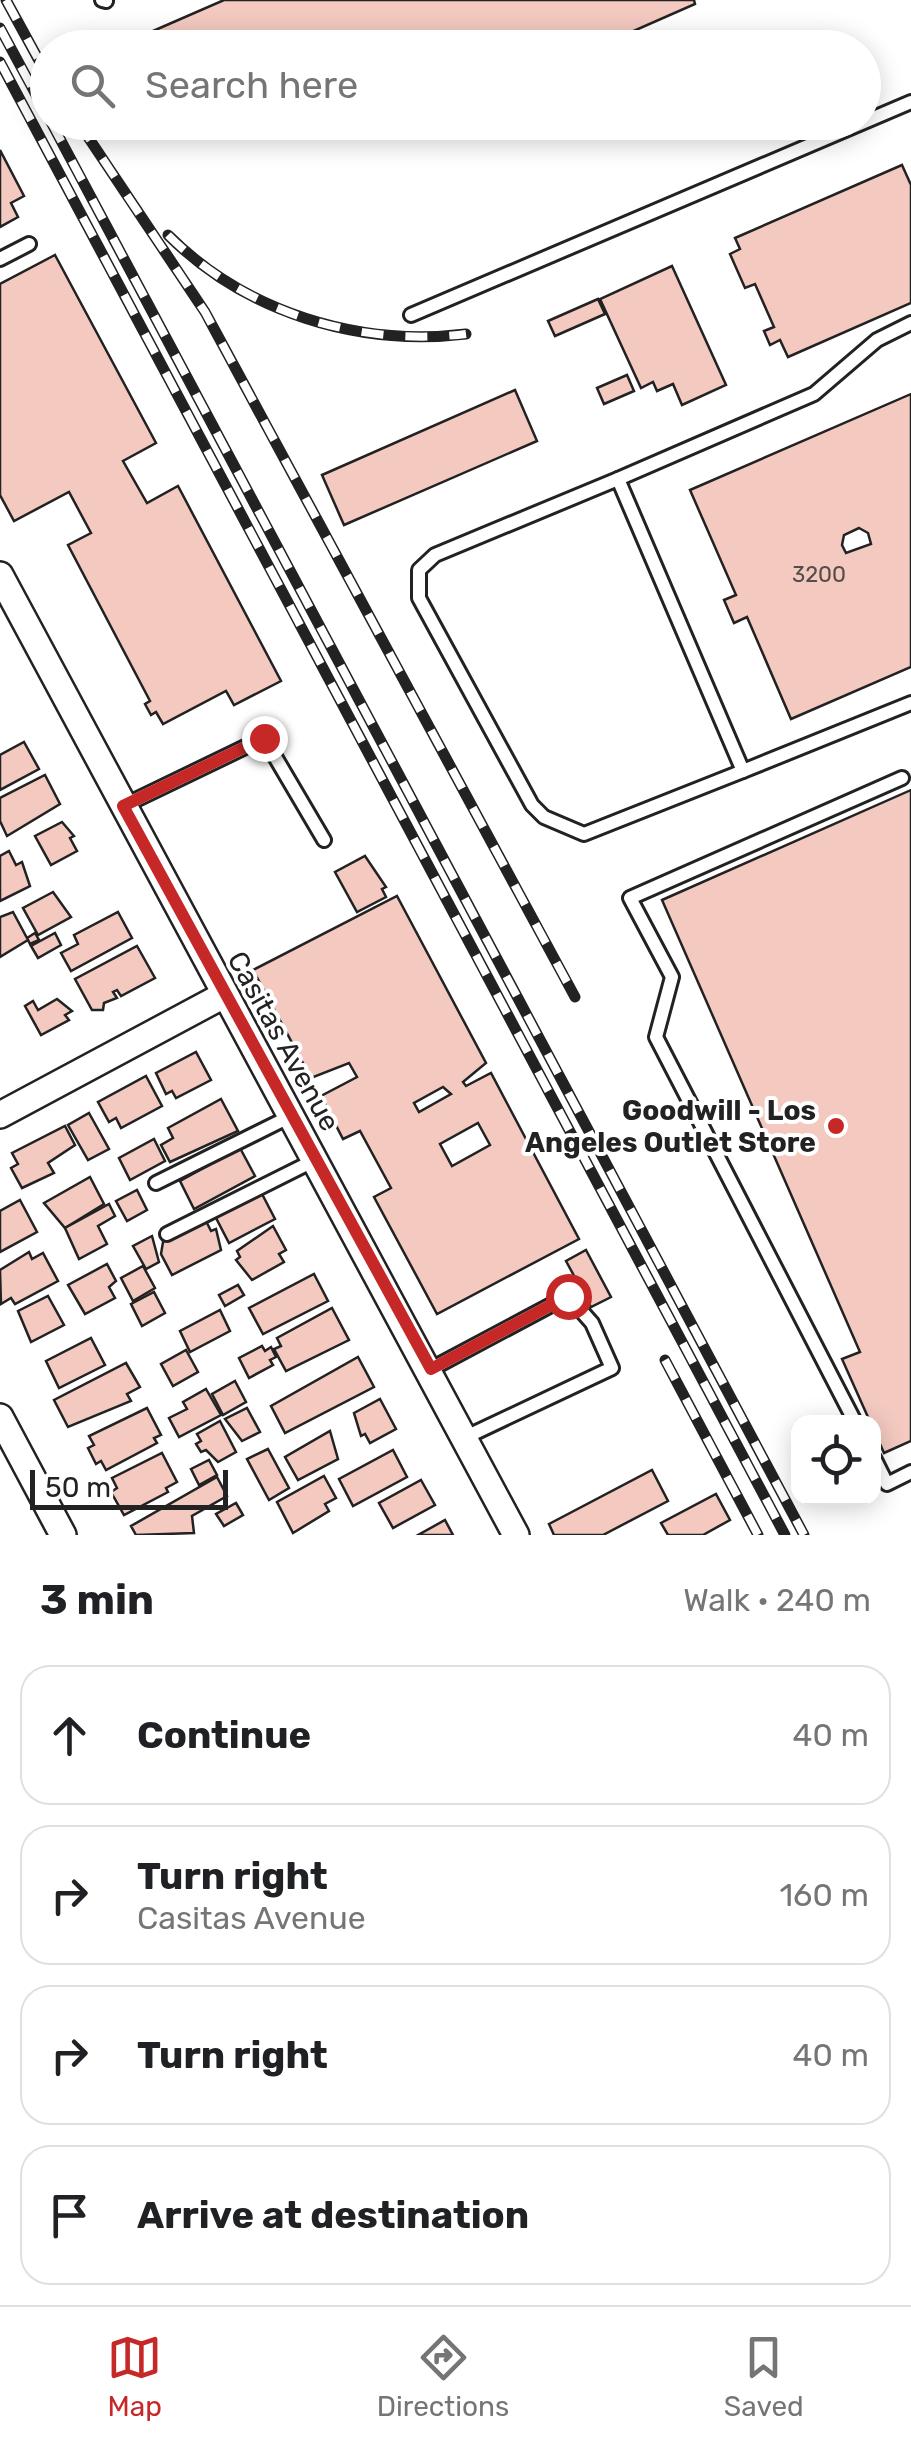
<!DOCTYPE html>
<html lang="en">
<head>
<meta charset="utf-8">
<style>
  :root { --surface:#fff; --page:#f2f2f2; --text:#202124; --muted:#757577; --line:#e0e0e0; --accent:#c62828 }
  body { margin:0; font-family:Rubik,sans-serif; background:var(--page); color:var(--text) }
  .controls { position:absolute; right:30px; bottom:30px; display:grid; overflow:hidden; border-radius:20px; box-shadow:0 5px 25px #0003 }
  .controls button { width:90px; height:90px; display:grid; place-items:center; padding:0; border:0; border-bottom:2px solid var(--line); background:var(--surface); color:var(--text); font:50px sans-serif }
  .scale { position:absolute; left:30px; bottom:25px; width:198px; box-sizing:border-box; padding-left:10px; border:5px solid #222; border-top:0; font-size:28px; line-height:35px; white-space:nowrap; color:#222; -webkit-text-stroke:8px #fff; paint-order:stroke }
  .stop { position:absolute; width:30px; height:30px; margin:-22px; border:8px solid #c62828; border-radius:50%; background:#fff }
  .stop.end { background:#c62828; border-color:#fff; box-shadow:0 2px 10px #0008 }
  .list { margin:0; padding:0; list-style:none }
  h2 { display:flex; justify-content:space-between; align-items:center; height:130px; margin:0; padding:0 40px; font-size:42px }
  h2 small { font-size:32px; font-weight:400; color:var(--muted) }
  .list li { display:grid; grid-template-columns:65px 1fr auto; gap:30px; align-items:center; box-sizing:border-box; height:140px; margin:0 20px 20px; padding:0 20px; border:2px solid var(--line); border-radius:30px }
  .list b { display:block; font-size:38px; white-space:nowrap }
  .list p { margin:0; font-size:32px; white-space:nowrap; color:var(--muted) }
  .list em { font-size:32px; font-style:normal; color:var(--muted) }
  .icon { flex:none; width:55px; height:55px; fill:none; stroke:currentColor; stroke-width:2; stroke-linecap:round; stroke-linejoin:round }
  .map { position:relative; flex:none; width:911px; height:1535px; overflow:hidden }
  .search { position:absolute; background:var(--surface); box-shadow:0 5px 25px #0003; left:30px; right:30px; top:30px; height:110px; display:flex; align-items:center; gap:25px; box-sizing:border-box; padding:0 35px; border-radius:55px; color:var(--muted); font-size:38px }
  .sheet { height:770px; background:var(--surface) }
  nav { display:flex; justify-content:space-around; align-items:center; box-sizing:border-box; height:140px; border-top:2px solid var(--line); background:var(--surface); font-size:28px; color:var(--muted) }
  nav a { display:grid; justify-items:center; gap:5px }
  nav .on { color:var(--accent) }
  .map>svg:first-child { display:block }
</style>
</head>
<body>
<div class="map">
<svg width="911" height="1535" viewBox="0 0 911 1535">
  <rect width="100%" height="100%" fill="#fff"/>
  <g fill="#f3c9c0" stroke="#222" stroke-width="2.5" fill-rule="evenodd">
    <path d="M224,0h470l1,4 -100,44h-435l-7,-17z"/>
    <path d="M0,150l24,46 -13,7 7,14 -18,10z"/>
    <path d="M902,165l9,20v118l-123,54 -8,-17 -10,5 -6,-14 10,-4 -19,-43 -10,4 -15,-34 10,-5 -5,-11z"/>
    <path d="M55,255l101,188 -33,18 24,42 31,-17 103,195 -47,24 -8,-14 -63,33 -7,-12 -5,3 -6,-11 5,-3 -82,-156 23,-12 -22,-41 -55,29 -14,-26v-211z"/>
    <path d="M672,266l54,119 -44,20 -9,-21 -16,7 -4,-9 -12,6 -41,-89z"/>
    <path d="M598,299l7,15 -50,22 -7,-15z"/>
    <path d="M627,375l7,16 -30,13 -7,-16z"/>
    <path d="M515,390l22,51 -193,84 -22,-50z"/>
    <path d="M911,394v273l-120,52 -44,-102 -13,6 -10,-23 12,-5 -46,-105zM859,528l9,5 3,11 -25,9 -4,-8 2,-10z"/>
    <path d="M24,742l15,27 -39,21v-35z"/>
    <path d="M45,775l15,29 -53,32 -7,-15v-23z"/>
    <path d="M911,790v651l-27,12 -42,-94 18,-7 -198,-452z"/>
    <path d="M62,822l12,14 -4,2 7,13 -26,14 -16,-29z"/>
    <path d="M9,851l7,14 6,-3 8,24 -30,15v-45z"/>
    <path d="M365,856l21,31 -4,2 4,8 -29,15 -22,-40z"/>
    <path d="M53,892l18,25 -33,18 -15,-27z"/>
    <path d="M397,896l89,167 -23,19 3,4 25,-13 88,166 -142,75 -63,-117 17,-9 -31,-57 -17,8 -22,-43 36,-19 -8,-14 -38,15 -58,-108zM443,1087l8,7 -32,18 -5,-9zM478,1123l12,22 -38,21 -12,-22z"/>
    <path d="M13,912l14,26 8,-5 4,7 -9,4 -2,-4 -28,17v-40z"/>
    <path d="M118,912l14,26 -61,33 -10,-18 17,-9 -4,-9z"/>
    <path d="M55,933l6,12 -23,13 -7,-12z"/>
    <path d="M137,946l18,32 -34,18 -4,-6 -4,2 4,6 -13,5 -1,7h-11l-17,-31z"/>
    <path d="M57,999l15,12 -7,4 4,5 -28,15 -16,-29 8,-5 5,9z"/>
    <path d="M196,1052l15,28 -35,18 -4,-7 -6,3 -10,-21z"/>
    <path d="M146,1076l16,30 -41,22 -5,-10 -7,4 -11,-20z"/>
    <path d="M221,1099l17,32 -68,31 -9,-17 12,-7 -5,-10z"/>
    <path d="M89,1113l20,36 -21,11 -20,-35z"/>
    <path d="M65,1126l10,19 -27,18 6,10 -32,15 -11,-20 7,-4 -6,-11z"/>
    <path d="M154,1139l11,22 -35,19 -11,-22z"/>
    <path d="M240,1148l15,28 -61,33 -14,-28z"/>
    <path d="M90,1177l14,27 -39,24 -21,-25z"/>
    <path d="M137,1190l10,20 -20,11 -11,-20z"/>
    <path d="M261,1192l14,27 -46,24 -14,-27z"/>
    <path d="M20,1200l17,32 -37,20v-41z"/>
    <path d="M109,1204l6,12 -17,10 9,18 -28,15 -14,-31z"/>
    <path d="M206,1221l5,10 5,-2 5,21 -49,25 -11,-21 2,-12z"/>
    <path d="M273,1226l13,24 -7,4 5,8 -32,18 -16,-20 4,-3 -3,-6z"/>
    <path d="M152,1236l7,26 -13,7 -13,-23z"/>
    <path d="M586,1250l25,47 -20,10 -25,-46z"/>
    <path d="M29,1252l3,7 11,-6 15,28 -43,23 -4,-6 -10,6 -1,-34z"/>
    <path d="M107,1264l9,17 -7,6 6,11 -30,16 -17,-29z"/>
    <path d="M143,1266l12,22 -22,13 -12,-23z"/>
    <path d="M314,1274l14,27 -65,33 -14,-26z"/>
    <path d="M238,1285l6,10 -19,11 -6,-11z"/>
    <path d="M154,1292l11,21 -23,13 -11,-22z"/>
    <path d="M48,1296l16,29 -33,17 -13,-31z"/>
    <path d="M332,1308l17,32 -63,31 -12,-22 7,-3 -4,-8z"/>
    <path d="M220,1310l10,21 -40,21 -10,-21z"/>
    <path d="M91,1338l14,27 -46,23 -13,-27z"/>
    <path d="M262,1346l3,5 6,-4 5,10 -6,3 3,5 -24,13 -10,-20z"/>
    <path d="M186,1350l12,22 -25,14 -12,-22z"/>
    <path d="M358,1357l16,30 -89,46 -14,-27z"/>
    <path d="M126,1363l14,24 -13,7 4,7 -63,26 -14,-27z"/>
    <path d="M235,1381l11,21 -23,13 -11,-21z"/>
    <path d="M206,1389l15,26 -42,22 -10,-19 18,-9 -4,-7z"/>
    <path d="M380,1399l16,30 -26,14 -5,-9 -4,2 -7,-23z"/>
    <path d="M147,1408l14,27 -7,3 3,5 -51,27 -5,-9 -5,3 -8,-16 6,-3 -5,-9z"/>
    <path d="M247,1408l13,24 -18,9 -17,-22z"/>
    <path d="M220,1421l16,31 -18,10 -12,-12 -5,2 -5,-8 5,-3 -4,-7z"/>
    <path d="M330,1431l8,28 -40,21 -13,-23z"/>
    <path d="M268,1449l21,39 -20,12 -22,-41z"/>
    <path d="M393,1450l14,27 -54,29 -14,-27z"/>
    <path d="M162,1453l15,29 -11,6 2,4 -44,23 -13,-23 6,-4 -5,-10z"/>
    <path d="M209,1460l8,15 -18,10 -8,-16z"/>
    <path d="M652,1470l16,31 -65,34h-49l-5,-11z"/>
    <path d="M324,1476l12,22 -11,6 4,7 -36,22 -16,-31z"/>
    <path d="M217,1477l10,19 -35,20 2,17 -58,2 -5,-9z"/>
    <path d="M421,1480l14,25 -42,23 -14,-25z"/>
    <path d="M716,1494l14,26 -27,15h-35l-7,-12z"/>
    <path d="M236,1503l7,12 -19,11 -8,-12z"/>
    <path d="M445,1520l8,15h-35z"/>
  </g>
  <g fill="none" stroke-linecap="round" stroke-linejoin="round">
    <defs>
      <g id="lane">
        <path d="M102,0l4,1"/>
        <path d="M0,259l29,-15"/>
        <path d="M411,315l500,-213"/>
        <path d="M911,323l-34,17 -63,54 -196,85 125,292 168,-68"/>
        <path d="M618,479l-183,76 -16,15v28l113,207 12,12 40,17 159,-63"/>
        <path d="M123,806l141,-68 60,102"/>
        <path d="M156,1183l135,-67"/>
        <path d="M167,1234l148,-74"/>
        <path d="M431,1369l137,-73 24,27 20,45 -146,69"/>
        <path d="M855,1422l-199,-385 16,-60 -42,-79 272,-120"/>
        <path d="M874,1458l13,26 24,-12"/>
      </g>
      <g id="street">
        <path d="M0,575l516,960"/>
        <path d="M0,1115l224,-120"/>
        <path d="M0,1417l63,118"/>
      </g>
    </defs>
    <use href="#lane" stroke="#222" stroke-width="18"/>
    <use href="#street" stroke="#222" stroke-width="30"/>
    <use href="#lane" stroke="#fff" stroke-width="12"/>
    <use href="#street" stroke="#fff" stroke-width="25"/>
    <defs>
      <g id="rail">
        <path d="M6,0l42,77"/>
        <path d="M0,28l48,89"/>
        <path d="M0,62l785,1473"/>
        <path d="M51,122l753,1413"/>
        <path d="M78,122l127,190 370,685"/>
        <path d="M168,235c77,77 190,112 298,99"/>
        <path d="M665,1360l93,175"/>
      </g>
    </defs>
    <use href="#rail" stroke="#222" stroke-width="11"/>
    <use href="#rail" stroke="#fff" stroke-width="8" stroke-dasharray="22" stroke-linecap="butt"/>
  </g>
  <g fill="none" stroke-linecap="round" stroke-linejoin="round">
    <path stroke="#c62828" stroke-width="12" d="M264,738l-141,68 308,563 137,-73"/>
  </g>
  <circle fill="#c62828" stroke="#fff" stroke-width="4" cx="836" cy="1126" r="10"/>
  <g text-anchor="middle" stroke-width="8" stroke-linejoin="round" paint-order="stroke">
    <g font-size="22" fill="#564c4a">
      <text x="819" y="582">3200</text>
    </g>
    <g font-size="28" fill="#222" stroke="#fff">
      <text transform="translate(284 1041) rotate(61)" y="10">Casitas Avenue</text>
    </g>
    <g font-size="28" font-weight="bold" fill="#222" stroke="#fff" text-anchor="end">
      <text x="816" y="1120">Goodwill - Los<tspan x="816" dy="32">Angeles Outlet Store</tspan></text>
    </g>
  </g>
</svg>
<div class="controls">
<button><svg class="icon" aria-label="locate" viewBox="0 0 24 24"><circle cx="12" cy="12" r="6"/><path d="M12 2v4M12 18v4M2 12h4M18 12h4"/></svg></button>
</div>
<div class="scale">50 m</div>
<div class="stop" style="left:568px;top:1296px"></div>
<div class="stop end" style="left:264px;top:738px"></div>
<div class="search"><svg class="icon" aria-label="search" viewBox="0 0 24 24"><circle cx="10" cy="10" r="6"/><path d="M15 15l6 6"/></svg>Search here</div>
</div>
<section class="sheet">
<h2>3 min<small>Walk · 240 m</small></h2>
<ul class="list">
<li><svg class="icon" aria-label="ahead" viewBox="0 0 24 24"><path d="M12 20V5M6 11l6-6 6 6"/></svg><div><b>Continue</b></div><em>40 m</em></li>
<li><svg class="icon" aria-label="right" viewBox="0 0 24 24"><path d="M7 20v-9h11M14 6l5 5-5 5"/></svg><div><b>Turn right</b><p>Casitas Avenue</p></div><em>160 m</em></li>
<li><svg class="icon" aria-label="right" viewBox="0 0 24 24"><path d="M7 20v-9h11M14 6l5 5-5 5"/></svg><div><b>Turn right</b></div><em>40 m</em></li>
<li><svg class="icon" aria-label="arrive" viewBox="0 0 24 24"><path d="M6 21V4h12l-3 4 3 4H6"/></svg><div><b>Arrive at destination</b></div></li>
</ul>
</section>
<nav>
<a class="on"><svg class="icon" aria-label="map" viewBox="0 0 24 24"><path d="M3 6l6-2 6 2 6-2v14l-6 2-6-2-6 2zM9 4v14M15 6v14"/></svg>Map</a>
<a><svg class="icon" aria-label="directions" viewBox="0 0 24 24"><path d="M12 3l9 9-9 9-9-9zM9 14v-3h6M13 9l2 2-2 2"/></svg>Directions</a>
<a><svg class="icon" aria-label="saved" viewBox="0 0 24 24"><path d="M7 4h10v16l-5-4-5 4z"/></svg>Saved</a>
</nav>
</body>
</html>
